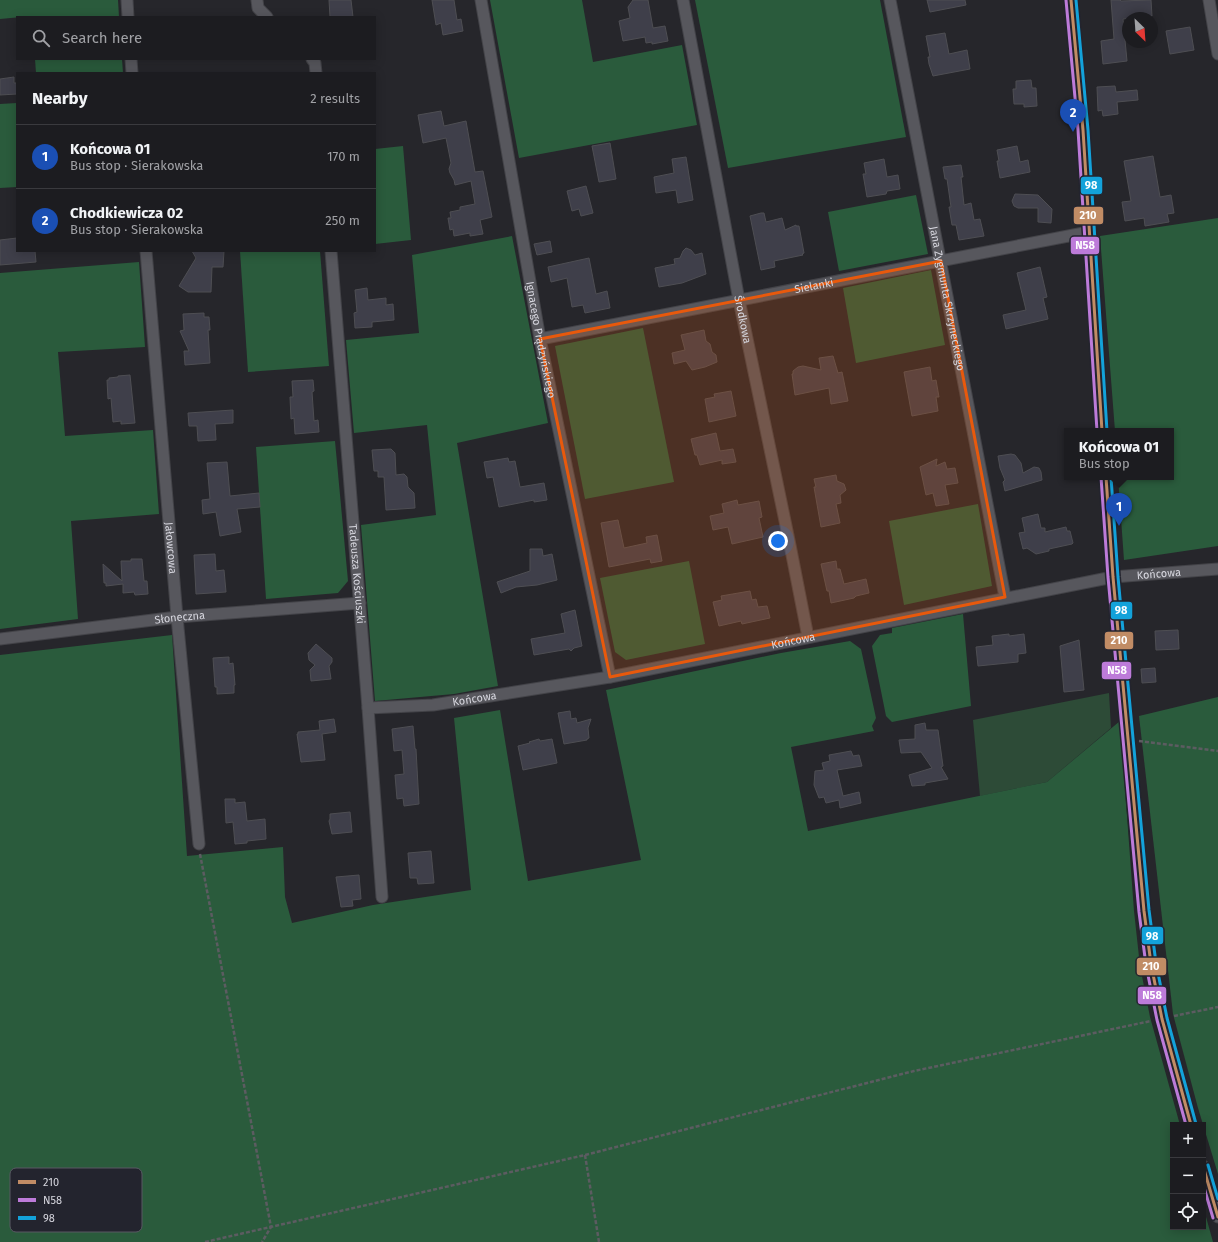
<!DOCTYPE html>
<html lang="en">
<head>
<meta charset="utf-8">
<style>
  :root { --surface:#1c1c20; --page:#29292d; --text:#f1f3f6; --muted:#a0a1a5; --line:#3a3a3e; --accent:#98989f }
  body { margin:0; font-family:"Fira Sans",sans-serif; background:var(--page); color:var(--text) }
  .controls { position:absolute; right:12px; bottom:12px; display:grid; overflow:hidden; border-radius:0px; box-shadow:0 2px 10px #0003 }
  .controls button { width:36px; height:36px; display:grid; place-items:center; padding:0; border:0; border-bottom:1px solid var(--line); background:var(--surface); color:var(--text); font:20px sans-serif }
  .compass { position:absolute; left:1122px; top:12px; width:36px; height:36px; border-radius:50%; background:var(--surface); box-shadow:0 2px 10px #0003; rotate:155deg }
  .you { position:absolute; left:778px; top:541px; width:14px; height:14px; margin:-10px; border:3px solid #fff; border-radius:50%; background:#1a73e8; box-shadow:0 0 0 6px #1a73e833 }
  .badge { display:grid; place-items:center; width:26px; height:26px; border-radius:50%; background:var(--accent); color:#fff; font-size:13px; font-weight:700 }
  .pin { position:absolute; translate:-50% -33px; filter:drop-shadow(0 1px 2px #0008) }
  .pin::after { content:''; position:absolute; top:21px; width:14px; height:12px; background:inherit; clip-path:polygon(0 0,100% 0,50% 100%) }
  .popup { position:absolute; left:1064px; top:428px; width:110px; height:52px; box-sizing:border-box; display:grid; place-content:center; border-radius:0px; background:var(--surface); filter:drop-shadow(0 1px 3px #0005); font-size:13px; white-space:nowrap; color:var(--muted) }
  .popup b { font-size:15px; color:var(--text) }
  .popup::after { content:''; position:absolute; left:50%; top:100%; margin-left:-8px; border:8px solid transparent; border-top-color:var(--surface) }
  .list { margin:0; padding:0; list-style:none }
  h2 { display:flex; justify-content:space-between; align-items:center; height:52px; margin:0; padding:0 16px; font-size:17px }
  h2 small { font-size:13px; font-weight:400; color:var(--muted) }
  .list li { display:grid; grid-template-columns:26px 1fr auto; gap:12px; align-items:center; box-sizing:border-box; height:64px; padding:0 16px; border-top:1px solid var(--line) }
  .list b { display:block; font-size:15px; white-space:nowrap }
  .list p { margin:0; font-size:13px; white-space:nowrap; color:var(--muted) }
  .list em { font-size:13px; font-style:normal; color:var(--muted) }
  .icon { flex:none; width:22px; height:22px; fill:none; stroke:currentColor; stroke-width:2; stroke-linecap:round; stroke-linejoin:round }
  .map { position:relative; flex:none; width:1218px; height:1242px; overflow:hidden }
  .search { position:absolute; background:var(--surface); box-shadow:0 2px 10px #0003; left:16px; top:16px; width:360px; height:44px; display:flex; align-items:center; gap:10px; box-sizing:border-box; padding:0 14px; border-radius:0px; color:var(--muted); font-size:15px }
  .panel { position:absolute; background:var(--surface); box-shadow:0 2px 10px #0003; left:16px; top:72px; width:360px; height:180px; border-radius:0px }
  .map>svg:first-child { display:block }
</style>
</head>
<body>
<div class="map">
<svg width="1218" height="1242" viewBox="0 0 1218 1242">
  <rect width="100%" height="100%" fill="#26262b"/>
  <path fill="#2d4b37" d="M1109,693l2,35 -64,54 -67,14 -7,-76z"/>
  <g fill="#2a5b3c">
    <path d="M0,0h118l1,17 -87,-1 -32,3z"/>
    <path d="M490,0h92l11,62 89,-17 15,80 -178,33z"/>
    <path d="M695,0h185l26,137 -178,31z"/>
    <path d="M35,59h87l1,14h-87z"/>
    <path d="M17,103v84l-17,1v-84z"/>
    <path d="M403,146l8,94 -36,4v-95z"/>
    <path d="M916,195l12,59 -89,17 -11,-59z"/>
    <path d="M1218,218v328l-94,14 -6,-83h53v-46h-56l-15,-195z"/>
    <path d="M512,236l36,187 -91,20 41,243 -44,8 -79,7 -14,-176 75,-10 -9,-90 -73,8 -8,-93 73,-7 -7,-78z"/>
    <path d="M240,251h80l9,115 -81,6z"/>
    <path d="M139,262l6,85 -87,5 7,84 88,-6 6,84 -88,7 7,98 -78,10v-356z"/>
    <path d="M931,270l14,75 -89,18 -13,-75z"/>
    <path d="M643,328l31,154 -89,17 -30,-153z"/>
    <path d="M335,441l13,140 -10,12 -72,6 -10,-152z"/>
    <path d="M978,504l14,82 -88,19 -15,-84z"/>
    <path d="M689,561l16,83 -79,16 -11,-8 -15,-74z"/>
    <path d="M963,614l8,92 -79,16 -6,-6 -14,-70 8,-11 12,-2v-5z"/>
    <path d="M172,635l15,221 96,-9 2,50 7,26 81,-18 98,-15 -17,-172 46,-8 28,171 113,-21 -35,-170 175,-37 69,-12 11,8 15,69 -4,8 2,5 -83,16 17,84 239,-49 73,-61 14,190 6,55 10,51 30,108h-7v102h30v-21l10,36h-1213v-587z"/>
    <path d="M1218,697v477l-20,-66 -25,-94 -34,-298z"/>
  </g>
  <g fill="#3f3f4a" stroke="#4e4e53">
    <path d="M329,0h22l2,17h-23z"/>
    <path d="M432,0h22l3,20 4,-1 2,12 -20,4 -2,-12 -5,2z"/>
    <path d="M633,0h15l5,28 12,-2 3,15 -16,3v-2l-6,1 -1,-6 -22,4 -4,-20 11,-3 -2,-11z"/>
    <path d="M927,0h38l1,5 -36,7z"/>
    <path d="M1111,0h9l1,1 30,-1 1,16 -29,3 4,42 -24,3 -2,-23 13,-2z"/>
    <path d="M1190,27l4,23 -24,4 -4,-23z"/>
    <path d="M945,33l4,21 18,-4 3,19 -37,7 -4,-12 -1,-7h2l-4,-21z"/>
    <path d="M14,77v6h3v11l-17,1v-16z"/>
    <path d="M1031,80l1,8h4l1,18 -13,1v-3h-10l-1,-15h3v-8z"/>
    <path d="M1115,86l1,6 21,-2 1,10 -21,2 1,12 -15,2 -1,-6 -4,1 -1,-24z"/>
    <path d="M441,111l3,15 22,-5 9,51 8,-1 9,46 -12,3 3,14 -13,2v-3l-16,3 -1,-7 -3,1 -2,-12h3l-1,-6 10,-2v-3l15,-3 -4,-23 -16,4 -1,-5 -4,-7 -1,-4 2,-6 -5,-25 -23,5 -5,-28z"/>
    <path d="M610,143l6,36 -17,3 -7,-36z"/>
    <path d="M1017,146l3,16 8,-2 2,12 -30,6 -3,-17h2l-2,-11z"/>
    <path d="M1153,156l7,41 11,-2 3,18 -7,1 2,8 -24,4 -1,-8 -19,3 -3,-19 9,-1 -7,-40z"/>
    <path d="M686,157l7,43 -15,3 -2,-13 -20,3 -2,-16 20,-4 -2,-14z"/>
    <path d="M884,159l3,18 11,-2 2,14 -13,2 -1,3 -19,3 -4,-23h3l-2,-11z"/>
    <path d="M961,165l2,12h-2l3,28 7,-2 3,17 6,-1 4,17 -25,4 -3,-15h-4l-3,-18h2l-4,-28h-2l-2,-12z"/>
    <path d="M586,186l7,27 -12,3 -2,-7 -7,2 -5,-20z"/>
    <path d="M1015,194l23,1 14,14 -1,14 -13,-1v-14h-20l-4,-2 -2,-5z"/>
    <path d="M761,213h3l2,9 16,-4 3,12 11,-5v1h3l5,27 -2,1 1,1 -29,6 1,6 -14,3 -11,-54z"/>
    <path d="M17,238v13h18l1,11 -36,3v-25z"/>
    <path d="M550,241l2,11 -15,3 -3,-11z"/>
    <path d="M686,248l5,2 4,5 7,-2 4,21 -24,9 -23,4 -4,-19 20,-4 -1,-5 6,-1 3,-7z"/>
    <path d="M192,251h32l-1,16h-11l-1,25h-23l-9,-6 17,-28z"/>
    <path d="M589,258l7,36 11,-3 3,17 -25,5 -2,-8 -11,2 -5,-29 -16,4 -3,-15z"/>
    <path d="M1040,267l7,30 -4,1 5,21 -42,10 -3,-14 23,-5 -9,-37z"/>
    <path d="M367,288l1,12 18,-2v7l7,-1 1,16 -22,2v5l-17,1 -1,-15 3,-1 -2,-22z"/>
    <path d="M204,313v4h5l1,13h-2l2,33 -25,2 -1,-14h5l-9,-20 4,-1 -1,-16z"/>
    <path d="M704,330l2,11 4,3 2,8 4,3 1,7 -12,5 -13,3 -6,-9 -12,3 -2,-11 13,-3 -4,-15z"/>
    <path d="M833,356l5,17 4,-1 6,29 -17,3 -2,-16 -34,7 -3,-21h1v-3l5,-4 5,-1 18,4 -2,-12z"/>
    <path d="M930,367l2,14 4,-1 3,17h-3l2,14 -26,5 -8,-44z"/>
    <path d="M130,375l5,48 -14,1v-3l-8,1 -2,-24 -3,1 -1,-19h2v-2l9,-1v-1z"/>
    <path d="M313,380l1,11 -2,1 2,29 4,-1 1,12 -24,2 -1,-16 -3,1 -1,-22h3l-1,-16z"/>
    <path d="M731,391l5,25 -27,6 -4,-23 10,-2 -1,-3z"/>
    <path d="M233,410v13l-18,1 1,16 -18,1 -1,-15h-8l-1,-13z"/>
    <path d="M716,433l4,18 13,-2 3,13 -14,2v-4l-22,5 -3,-10h-2l-4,-16z"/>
    <path d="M391,449l4,4 1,22 8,-1 3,3 1,10 6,6 1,15 -29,2 -2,-33h-6v-6h-4l-2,-21z"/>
    <path d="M1011,454l4,1 6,8 2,10 11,-6 5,1 2,4 1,8 -37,11 -2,-9 2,-2 -5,-12 -2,-12z"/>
    <path d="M508,458l1,4 6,-1 5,26 24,-4 3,17 -13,2v-2l-35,7 -6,-30 -6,1 -3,-16z"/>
    <path d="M937,459l-1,7 9,-4 2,7 8,-1 3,15 -13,2 4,19 -13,2 -3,-13 -7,2 -6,-28z"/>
    <path d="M227,462l3,34 29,-3 1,14 -23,2 4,23 -21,4 -4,-24 -13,2 -1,-14 8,-1 -3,-36z"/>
    <path d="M836,475l1,6 7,3 2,6 -6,5 1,8 -5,1 4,19 -19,4 -7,-40h2l-2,-8z"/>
    <path d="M737,500l1,5 21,-4 3,16 -3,1 4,19 -31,7 -4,-17 -15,3 -3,-14 14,-3 -2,-9z"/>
    <path d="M1038,514l3,14h4v4l21,-5 1,4h3l3,12 -1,1 -23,5v2l-13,3 -9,-6 -4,1 -4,-16 6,-1 -3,-14z"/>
    <path d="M618,520l6,28 23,-5 -1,-6 11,-2 5,26 -11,2 -1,-4 -41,8 -8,-44z"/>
    <path d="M530,549h12l1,7 9,-2 5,26 -20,5 -21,2 -15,6 -4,-11 33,-11z"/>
    <path d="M215,554l1,17 8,-1 2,22 -30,2 -2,-39z"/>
    <path d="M131,559h11l2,22h3l1,13 -13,1 -1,-3 -11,1v-9l-17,2v-3h-2l-1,-19 19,17 -1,-20h10z"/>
    <path d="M836,561l1,8h3l4,15 22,-5 3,14 -13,3 -2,2 -23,5 -2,-12h-2l-6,-27z"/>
    <path d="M750,591l2,9 4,-1 2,8 9,-1 3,12 -28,6 -1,-3 -22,5 -6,-24 9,-2 -1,-4z"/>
    <path d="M575,610l7,36 -8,2 -3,3 -2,-2 -35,6 -3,-16 34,-6 -4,-19z"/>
    <path d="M1178,630l1,19 -23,1 -1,-19z"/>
    <path d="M1009,634v2l15,-2 2,19 -8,1v8l-40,4 -2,-19 17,-2 -1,-9z"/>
    <path d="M1079,640l5,50 -20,2 -4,-46z"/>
    <path d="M316,644l16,14v4l-3,4 2,13 -20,2 -1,-11 5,-5 -6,-5 -1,-7z"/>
    <path d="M229,657v7l4,-1 2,22h-1v8l-17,1v-7h-2l-2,-29z"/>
    <path d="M1155,668l1,14 -14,1 -1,-14z"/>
    <path d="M570,711l1,8 5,-1 1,5 14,-4 -3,9 1,10 -2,1v1l-23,4 -6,-31z"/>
    <path d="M334,719l2,13 -14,2 3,26 -24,2 -4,-28h1v-2l22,-2 -1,-9z"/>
    <path d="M925,723l1,7h12l5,36 -2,1 7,12 -23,4v2l-13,1 -3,-11 23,-7 -11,-16 -20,1 -2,-13 16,-1v-14z"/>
    <path d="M413,726l2,23h1l3,55 -15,2 -1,-8 -6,1 -2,-24 9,-1 -2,-24 -8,1 -2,-22z"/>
    <path d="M539,739l1,2 12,-2 5,24 -34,7 -5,-24 12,-3 -1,-1z"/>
    <path d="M851,751l2,5 6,-1 3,11 -25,4 6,26 16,-4 2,11 -21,5 -1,-8 -13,3 -2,-6 -5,1 -5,-13 1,-14 9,-1 -2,-7 8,-2 -1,-6z"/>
    <path d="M225,799h10v4l10,-1 2,19 18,-2 1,20 -19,2v2l-12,1 -2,-22 -7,1z"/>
    <path d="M350,812l2,20 -20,2 -3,-13 1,-2v-5z"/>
    <path d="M431,851l3,32 -16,1 -1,-6h-7l-2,-25z"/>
    <path d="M359,875l2,24 -9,1 1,6 -12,1 -5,-30z"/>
  </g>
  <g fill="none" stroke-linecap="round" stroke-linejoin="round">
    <defs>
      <g id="street">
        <path d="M127,0l1,17"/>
        <path d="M257,0l1,8 9,9"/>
        <path id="s1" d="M481,0l59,339 70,338"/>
        <path id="s2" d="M683,0l56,300 51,245 18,92"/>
        <path id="s3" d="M890,0l115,597"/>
        <path d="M1071,0l12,130 19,301"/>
        <path d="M1209,0l9,54"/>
        <path d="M131,59l1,14"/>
        <path d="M312,59l3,4 1,10"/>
        <path id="s4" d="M146,251l31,366 22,227"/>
        <path id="s5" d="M331,251l37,457 14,189"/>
        <path id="s6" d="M540,339l549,-107"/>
        <path d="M1106,477l7,100 31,334 7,53 11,55 29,106"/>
        <path id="s7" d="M0,639l177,-22 183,-14"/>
        <path id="s8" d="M368,708l65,-3 177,-28 503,-100 105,-8"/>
        <path d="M1203,1166l15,51"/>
      </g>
    </defs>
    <use href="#street" stroke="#434348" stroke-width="13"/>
    <g stroke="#5c5c61" stroke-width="2.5" stroke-dasharray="4 2" stroke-linecap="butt">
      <path d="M1139,741l79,10"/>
      <path d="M200,854l71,373 -9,15"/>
      <path d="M1174,1016l44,-9"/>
      <path d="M585,1155l14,87"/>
      <path d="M205,1242l380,-87 329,-84 237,-50"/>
    </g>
    <use href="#street" stroke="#57575d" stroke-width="11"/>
    <defs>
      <g id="bus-1">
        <path d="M1071,0l12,130 19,301"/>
        <path d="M1106,477l7,100 31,334 7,53 11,55 29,106"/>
        <path d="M1203,1166l15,51"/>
      </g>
      <g id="bus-2">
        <path d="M1066,0l12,130 19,301"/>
        <path d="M1101,477l7,100 31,335 7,53 11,55 29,105"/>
        <path d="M1203,1184l10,34"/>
      </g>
      <g id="bus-3">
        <path d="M1076,0l12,130 19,301"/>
        <path d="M1111,477l7,100 31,333 7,53 11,55 29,106"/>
        <path d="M1208,1165l10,34"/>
      </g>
    </defs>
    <use href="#bus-1" stroke="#23242e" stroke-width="6"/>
    <use href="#bus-2" stroke="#23242e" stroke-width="6"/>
    <use href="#bus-3" stroke="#23242e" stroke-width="6"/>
    <use href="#bus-1" stroke="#c18c65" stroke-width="3"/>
    <use href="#bus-2" stroke="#bd7bd9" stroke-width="3"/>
    <use href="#bus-3" stroke="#13a2da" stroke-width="3"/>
  </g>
  <path fill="#e8590c" fill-opacity="0.2" stroke="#e8590c" stroke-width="3" stroke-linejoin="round" d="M941,261l64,336 -395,80 -70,-338z"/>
  <g text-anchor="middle" stroke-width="3" stroke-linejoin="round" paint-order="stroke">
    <g font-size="11" fill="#d6d6de" stroke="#23242e">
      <text dy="4" stroke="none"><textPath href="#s6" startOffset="279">Sielanki</textPath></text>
      <text dy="4" stroke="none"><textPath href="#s3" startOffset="304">Jana Zygmunta Skrzyneckiego</textPath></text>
      <text dy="4" stroke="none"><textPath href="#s2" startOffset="325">Środkowa</textPath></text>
      <text dy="4" stroke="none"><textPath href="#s1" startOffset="345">Ignacego Prądzyńskiego</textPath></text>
      <text dy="4" stroke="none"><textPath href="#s4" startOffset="298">Jałowcowa</textPath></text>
      <text dy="4" stroke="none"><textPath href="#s5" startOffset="324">Tadeusza Kościuszki</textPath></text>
      <text dy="4" stroke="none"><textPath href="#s8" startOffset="803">Końcowa</textPath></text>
      <text dy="4" stroke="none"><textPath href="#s7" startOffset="181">Słoneczna</textPath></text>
      <text dy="4" stroke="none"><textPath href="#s8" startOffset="431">Końcowa</textPath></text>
      <text dy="4" stroke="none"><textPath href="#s8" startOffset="107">Końcowa</textPath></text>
    </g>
  </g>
  <rect x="10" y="1168" width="132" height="64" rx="6" fill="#23242e" stroke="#595963" stroke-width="1"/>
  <rect x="18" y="1180" width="18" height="4" fill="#c18c65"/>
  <rect x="18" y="1198" width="18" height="4" fill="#bd7bd9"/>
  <rect x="18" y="1216" width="18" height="4" fill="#13a2da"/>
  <g font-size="11" fill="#d6d6de">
    <text x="43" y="1186">210</text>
    <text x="43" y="1204">N58</text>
    <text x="43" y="1222">98</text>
  </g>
  <g stroke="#23242e" stroke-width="1.5">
    <rect x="1080" y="176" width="23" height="19" rx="4" fill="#13a2da"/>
    <rect x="1073" y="206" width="31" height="19" rx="4" fill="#c18c65"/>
    <rect x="1070" y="236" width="30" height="19" rx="4" fill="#bd7bd9"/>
    <rect x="1110" y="601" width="23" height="19" rx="4" fill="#13a2da"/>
    <rect x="1104" y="631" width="30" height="19" rx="4" fill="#c18c65"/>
    <rect x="1101" y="661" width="31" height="19" rx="4" fill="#bd7bd9"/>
    <rect x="1141" y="926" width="23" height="19" rx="4" fill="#13a2da"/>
    <rect x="1136" y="957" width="31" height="19" rx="4" fill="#c18c65"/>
    <rect x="1137" y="986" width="30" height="19" rx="4" fill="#bd7bd9"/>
  </g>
  <g font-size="11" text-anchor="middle" font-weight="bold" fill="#fff">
    <text x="1091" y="189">98</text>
    <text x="1088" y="219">210</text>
    <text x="1085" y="249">N58</text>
    <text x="1121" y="614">98</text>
    <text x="1119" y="644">210</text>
    <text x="1117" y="674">N58</text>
    <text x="1152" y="940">98</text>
    <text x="1151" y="970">210</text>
    <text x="1152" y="999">N58</text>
  </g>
</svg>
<div class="controls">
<button>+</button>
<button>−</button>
<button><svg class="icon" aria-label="locate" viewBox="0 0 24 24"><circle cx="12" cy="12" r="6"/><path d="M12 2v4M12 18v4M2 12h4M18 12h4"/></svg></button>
</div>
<svg class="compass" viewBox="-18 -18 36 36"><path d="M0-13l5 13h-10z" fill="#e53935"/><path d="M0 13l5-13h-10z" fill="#a0a1a5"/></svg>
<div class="you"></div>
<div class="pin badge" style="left:1119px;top:526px;background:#1a4fb4">1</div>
<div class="popup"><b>Końcowa 01</b>Bus stop</div>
<div class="pin badge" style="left:1073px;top:132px;background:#1a4fb4">2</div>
<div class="search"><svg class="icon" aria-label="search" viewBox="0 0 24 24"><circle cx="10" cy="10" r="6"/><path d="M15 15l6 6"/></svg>Search here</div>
<section class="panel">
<h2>Nearby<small>2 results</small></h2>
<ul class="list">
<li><span class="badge" style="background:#1a4fb4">1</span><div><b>Końcowa 01</b><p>Bus stop · Sierakowska</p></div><em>170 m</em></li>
<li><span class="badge" style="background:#1a4fb4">2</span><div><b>Chodkiewicza 02</b><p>Bus stop · Sierakowska</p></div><em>250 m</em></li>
</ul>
</section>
</div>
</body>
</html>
